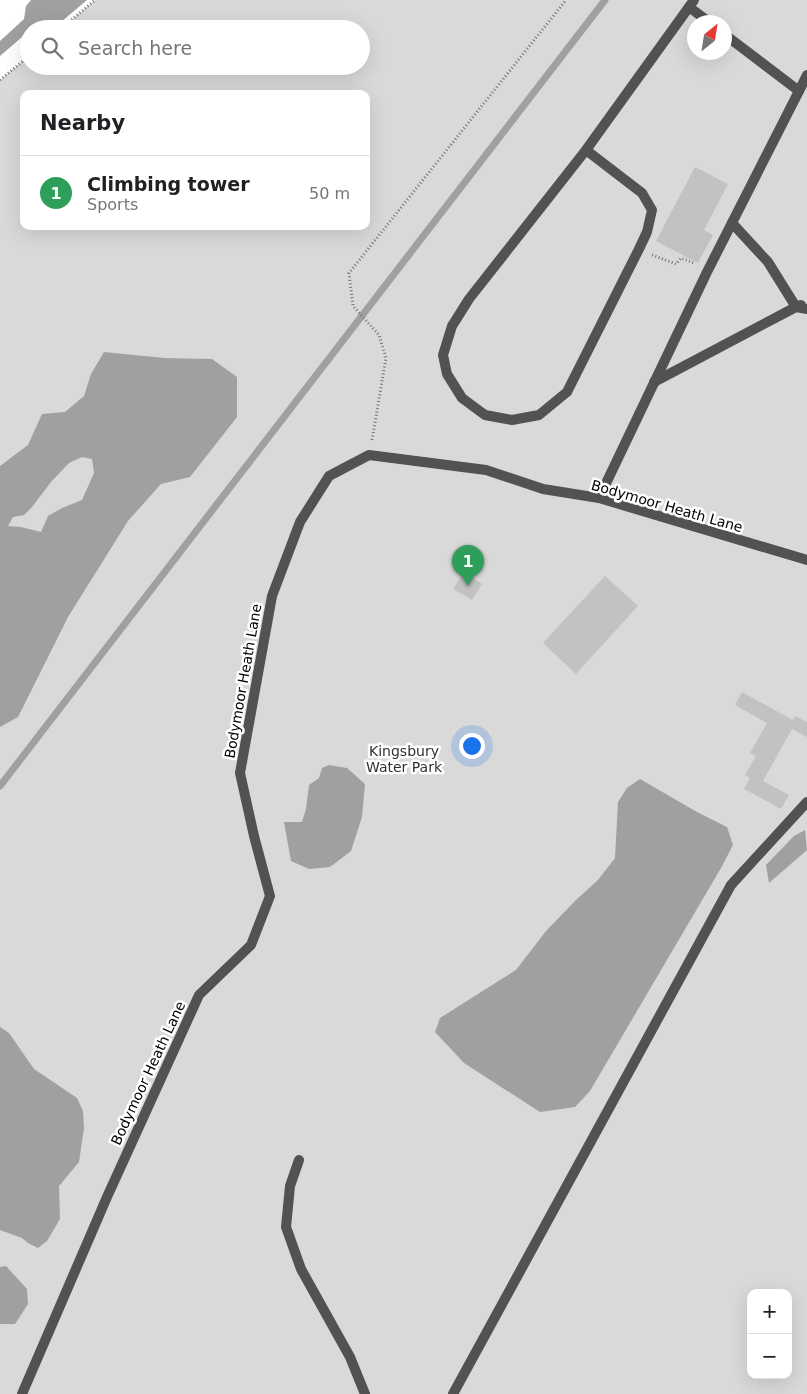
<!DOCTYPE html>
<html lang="en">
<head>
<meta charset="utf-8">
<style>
  :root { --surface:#fff; --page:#f6f6f6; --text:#202124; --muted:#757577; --line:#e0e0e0; --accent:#111827 }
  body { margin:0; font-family:"DejaVu Sans",sans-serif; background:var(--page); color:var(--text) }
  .controls { position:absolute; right:15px; bottom:15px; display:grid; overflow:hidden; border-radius:10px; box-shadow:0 5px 20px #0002 }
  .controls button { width:45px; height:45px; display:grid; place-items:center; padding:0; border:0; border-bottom:1px solid var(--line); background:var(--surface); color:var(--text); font:25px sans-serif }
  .compass { position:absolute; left:687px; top:15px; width:45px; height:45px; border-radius:50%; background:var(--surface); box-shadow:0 5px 20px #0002; rotate:30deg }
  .you { position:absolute; left:471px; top:745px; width:18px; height:18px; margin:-12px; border:4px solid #fff; border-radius:50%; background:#1a73e8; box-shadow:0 0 0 8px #1a73e833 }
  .badge { display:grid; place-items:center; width:32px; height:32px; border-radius:50%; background:var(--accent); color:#fff; font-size:16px; font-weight:700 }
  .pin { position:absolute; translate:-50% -41px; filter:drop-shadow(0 1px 2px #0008) }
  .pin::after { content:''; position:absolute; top:26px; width:18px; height:15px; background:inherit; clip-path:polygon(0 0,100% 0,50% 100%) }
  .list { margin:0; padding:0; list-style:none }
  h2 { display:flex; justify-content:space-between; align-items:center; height:65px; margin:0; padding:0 20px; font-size:21px }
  h2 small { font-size:16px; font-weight:400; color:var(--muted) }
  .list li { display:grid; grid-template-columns:32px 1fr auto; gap:15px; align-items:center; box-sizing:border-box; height:75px; padding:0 20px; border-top:1px solid var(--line) }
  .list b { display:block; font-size:19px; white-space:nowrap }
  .list p { margin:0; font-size:16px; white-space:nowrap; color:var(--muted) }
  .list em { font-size:16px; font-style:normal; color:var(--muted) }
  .icon { flex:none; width:28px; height:28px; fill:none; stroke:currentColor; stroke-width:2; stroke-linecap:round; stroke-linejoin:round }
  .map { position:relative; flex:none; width:807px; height:1394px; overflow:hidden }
  .search { position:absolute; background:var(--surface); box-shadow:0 5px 20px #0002; left:20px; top:20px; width:350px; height:55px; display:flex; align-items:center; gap:12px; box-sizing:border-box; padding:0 18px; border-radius:28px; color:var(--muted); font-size:19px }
  .panel { position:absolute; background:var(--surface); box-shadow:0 5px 20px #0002; left:20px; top:90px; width:350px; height:140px; border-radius:10px }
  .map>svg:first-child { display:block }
</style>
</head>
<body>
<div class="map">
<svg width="807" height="1394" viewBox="0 0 807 1394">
  <rect width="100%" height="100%" fill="#fff"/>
  <path fill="#d9d9d9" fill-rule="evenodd" d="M95,0h712v1394h-807v-1314l29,-24v10h332v-37h-300zM694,22h30v30h-30zM24,94h342v132h-342zM751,1293h37v82h-37z"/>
  <g fill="#a0a0a0" fill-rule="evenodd">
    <path d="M31,0h56l-26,22 -9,5 -23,2v2l-29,25v-15l24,-22 2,-13z"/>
    <path d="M104,352l61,6 47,1 25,18v40l-47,60 -29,7 -33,37 -60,96 -50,100 -18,10v-261l28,-21 14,-31 23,-2 19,-16 7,-22zM82,457l10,2 2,14 -12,27 -20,8 -14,8 -7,16 -20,-5 -13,-1 5,-9 11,-2 8,-8 19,-25 18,-19z"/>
    <path d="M329,765l18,3 18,16 -3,33 -11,34 -21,16 -21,2 -18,-8 -7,-39h18l4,-13 3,-24 10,-7 3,-10z"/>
    <path d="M640,779l57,33 30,15 6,18 -12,23 -131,223 -15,16 -35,5 -76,-49 -29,-31 5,-14 76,-48 30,-39 30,-31 22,-20 17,-22 3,-56 9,-14z"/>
    <path d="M805,830l2,20 -38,33 -3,-18 28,-29z"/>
    <path d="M0,1027l9,6 25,36 43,29 6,13 1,17 -5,34 -20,24 1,33 -13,22 -9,7 -10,-5 -6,-5 -22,-8z"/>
    <path d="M6,1266l21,23 1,15 -13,20h-15v-57z"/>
  </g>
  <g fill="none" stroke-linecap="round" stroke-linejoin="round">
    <path stroke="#a0a0a0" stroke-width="7" d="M0,786l605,-786"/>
  </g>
  <g fill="#c2c2c2">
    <path d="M695,167l33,17 -24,46 9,5 -15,28 -42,-22z"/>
    <path d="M464,572l18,12 -10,16 -19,-11z"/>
    <path d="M605,576l33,30 -62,68 -33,-31z"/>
    <path d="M742,692l51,28 2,-4 12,6v15l-15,-8 -29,52 26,14 -8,14 -37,-20 6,-11 -5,-3 11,-19 -6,-3 17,-30 -32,-18z"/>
  </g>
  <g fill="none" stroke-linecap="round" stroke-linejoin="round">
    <g stroke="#747474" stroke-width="3" stroke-dasharray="1 2.5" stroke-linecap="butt">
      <path d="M61,29l34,-29"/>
      <path d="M0,80l29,-24"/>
      <path d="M652,255l24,9 5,-6 13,5"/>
      <path d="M372,440l14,-82 -7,-23 -26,-29 -4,-33 217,-273"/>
    </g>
    <g stroke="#525252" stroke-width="10">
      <path d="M694,0l-5,7 20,15"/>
      <path d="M799,91l8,-16"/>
      <path d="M586,150l56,43 10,17 -5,22 -8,17 -72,143 -28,23 -27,5 -27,-5 -23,-17 -15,-24 -4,-19 9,-29 17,-27 117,-149 103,-143"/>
      <path d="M732,223l36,39 28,45 5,-2"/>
      <path d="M654,382l142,-75 11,2"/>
      <path d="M599,498l108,-226 92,-181 -75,-57"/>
      <path d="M299,1160l-9,26 -4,41 15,42 49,88 15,37"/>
      <path d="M453,1394l278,-509 76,-83"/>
    </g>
    <path stroke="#525252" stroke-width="10" d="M22,1394l85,-197 92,-202 52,-50 19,-49 -16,-60 -14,-63 32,-177 28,-74 29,-46 40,-21 117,15 57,19 56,9 208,62"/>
  </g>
  <g text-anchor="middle" stroke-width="5" stroke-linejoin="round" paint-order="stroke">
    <g font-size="14" fill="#000" stroke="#fff">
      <text transform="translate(667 506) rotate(16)" y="5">Bodymoor Heath Lane</text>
      <text transform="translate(243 681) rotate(-80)" y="5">Bodymoor Heath Lane</text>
      <text transform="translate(148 1073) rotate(-65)" y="5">Bodymoor Heath Lane</text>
    </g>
    <g font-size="14" fill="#303030" stroke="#fff">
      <text x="404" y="756">Kingsbury<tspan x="404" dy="16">Water Park</tspan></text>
    </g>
  </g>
</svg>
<div class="controls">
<button>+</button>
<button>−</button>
</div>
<svg class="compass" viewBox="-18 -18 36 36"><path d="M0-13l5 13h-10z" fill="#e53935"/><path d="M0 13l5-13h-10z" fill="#757577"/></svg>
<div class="you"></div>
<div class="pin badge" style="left:468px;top:586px;background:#2e9e5b">1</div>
<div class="search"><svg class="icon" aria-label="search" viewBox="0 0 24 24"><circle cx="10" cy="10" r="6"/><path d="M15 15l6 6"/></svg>Search here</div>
<section class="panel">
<h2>Nearby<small></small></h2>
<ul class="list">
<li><span class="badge" style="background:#2e9e5b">1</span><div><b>Climbing tower</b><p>Sports</p></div><em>50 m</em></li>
</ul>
</section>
</div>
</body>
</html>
